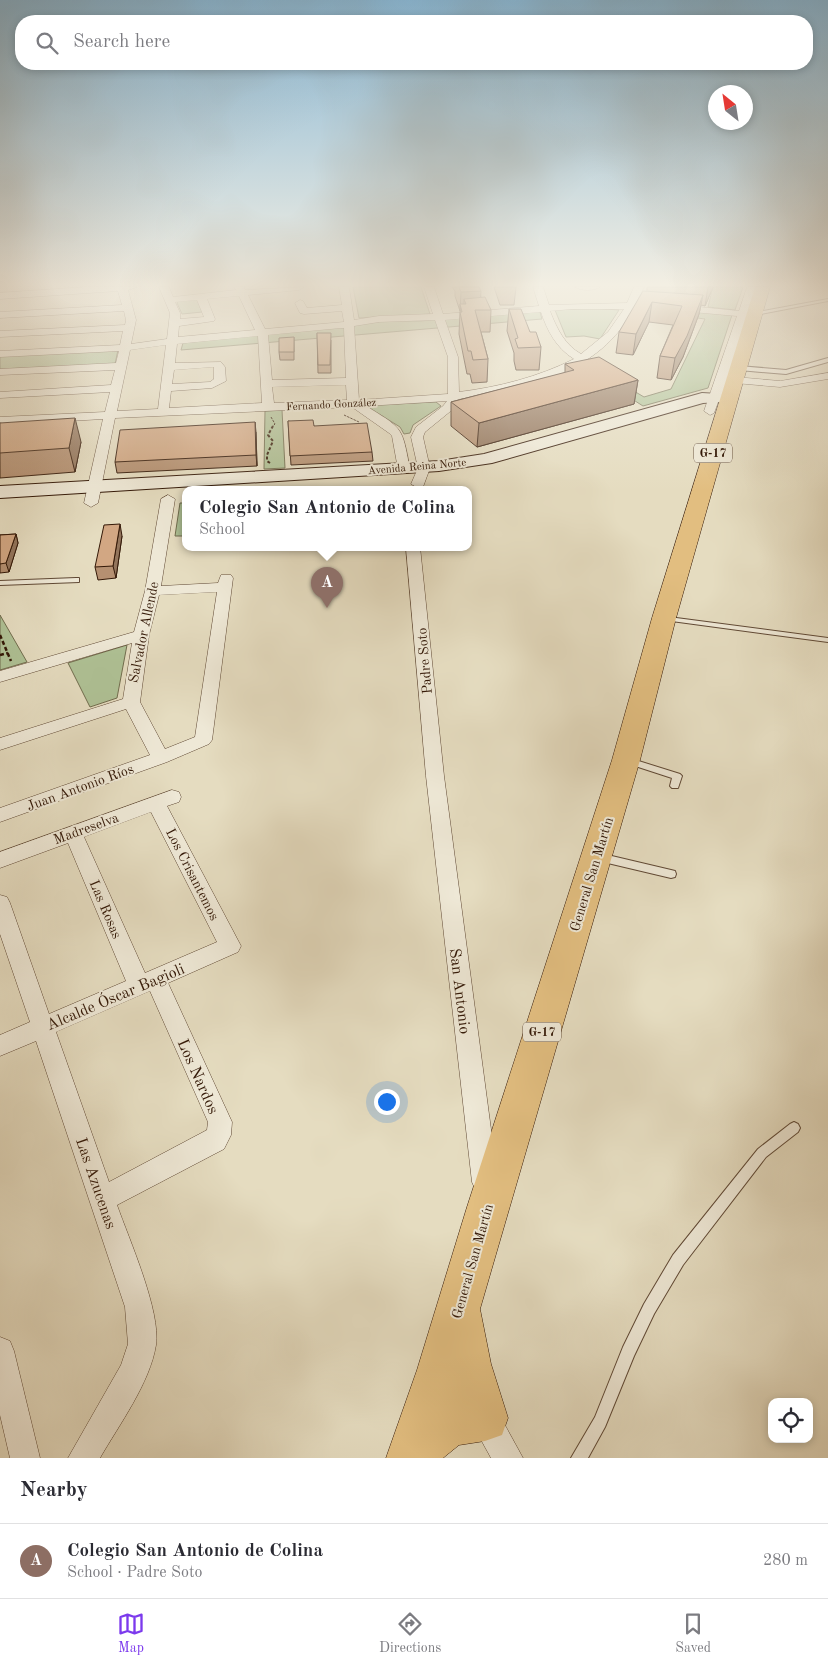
<!DOCTYPE html>
<html lang="en">
<head>
<meta charset="utf-8">
<style>
  :root { --surface:#fff; --page:#f7f7f7; --text:#2b2b33; --muted:#7c7c81; --line:#e1e1e2; --accent:#7c3aed }
  body { margin:0; font-family:"Old Standard TT",serif; background:var(--page); color:var(--text) }
  .controls { position:absolute; right:15px; bottom:15px; display:grid; overflow:hidden; border-radius:10px; box-shadow:0 2px 8px #0003 }
  .controls button { width:45px; height:45px; display:grid; place-items:center; padding:0; border:0; border-bottom:1px solid var(--line); background:var(--surface); color:var(--text); font:25px sans-serif }
  .compass { position:absolute; left:708px; top:85px; width:45px; height:45px; border-radius:50%; background:var(--surface); box-shadow:0 2px 8px #0003; rotate:330deg }
  .you { position:absolute; left:386px; top:1101px; width:18px; height:18px; margin:-12px; border:4px solid #fff; border-radius:50%; background:#1a73e8; box-shadow:0 0 0 8px #1a73e833 }
  .badge { display:grid; place-items:center; width:32px; height:32px; border-radius:50%; background:var(--accent); color:#fff; font-size:16px; font-weight:700 }
  .pin { position:absolute; translate:-50% -41px; filter:drop-shadow(0 1px 2px #0008) }
  .pin::after { content:''; position:absolute; top:26px; width:18px; height:15px; background:inherit; clip-path:polygon(0 0,100% 0,50% 100%) }
  .popup { position:absolute; left:182px; top:486px; width:290px; height:65px; box-sizing:border-box; display:grid; place-content:center; border-radius:10px; background:var(--surface); filter:drop-shadow(0 1px 4px #0005); font-size:16px; white-space:nowrap; color:var(--muted) }
  .popup b { font-size:19px; color:var(--text) }
  .popup::after { content:''; position:absolute; left:50%; top:100%; margin-left:-10px; border:10px solid transparent; border-top-color:var(--surface) }
  .list { margin:0; padding:0; list-style:none }
  h2 { display:flex; justify-content:space-between; align-items:center; height:65px; margin:0; padding:0 20px; font-size:21px }
  h2 small { font-size:16px; font-weight:400; color:var(--muted) }
  .list li { display:grid; grid-template-columns:32px 1fr auto; gap:15px; align-items:center; box-sizing:border-box; height:75px; padding:0 20px; border-top:1px solid var(--line) }
  .list b { display:block; font-size:19px; white-space:nowrap }
  .list p { margin:0; font-size:16px; white-space:nowrap; color:var(--muted) }
  .list em { font-size:16px; font-style:normal; color:var(--muted) }
  .icon { flex:none; width:28px; height:28px; fill:none; stroke:currentColor; stroke-width:2; stroke-linecap:round; stroke-linejoin:round }
  .map { position:relative; flex:none; width:828px; height:1458px; overflow:hidden }
  .search { position:absolute; background:var(--surface); box-shadow:0 2px 8px #0003; left:15px; right:15px; top:15px; height:55px; display:flex; align-items:center; gap:12px; box-sizing:border-box; padding:0 18px; border-radius:20px; color:var(--muted); font-size:19px }
  .sheet { height:140px; background:var(--surface) }
  nav { display:flex; justify-content:space-around; align-items:center; box-sizing:border-box; height:70px; border-top:1px solid var(--line); background:var(--surface); font-size:14px; color:var(--muted) }
  nav a { display:grid; justify-items:center; gap:2px }
  nav .on { color:var(--accent) }
  .map>svg:first-child { display:block }
</style>
</head>
<body>
<div class="map">
<svg width="828" height="1458" viewBox="0 0 828 1458">
  <rect width="100%" height="100%" fill="#e5dcc0"/>
  <filter id="stains"><feTurbulence type="fractalNoise" baseFrequency=".004" numOctaves="4"/><feColorMatrix values="0 0 0 0 .2 0 0 0 0 .09 0 0 0 0 .02 0 0 0 .5 -.17"/></filter>
  <radialGradient id="worn" r=".72"><stop offset=".6" stop-color="#630" stop-opacity="0"/><stop offset="1" stop-color="#630" stop-opacity=".3"/></radialGradient>
  <g fill="#afc296" stroke="#716d4e">
    <path d="M353,287h68l9,27 -71,4z"/>
    <path d="M713,287h30l-8,23 -27,-3z"/>
    <path d="M197,299l5,13 -20,2 -5,-11 1,-2z"/>
    <path d="M591,308l28,2 -19,29 -16,-3 -18,1 -11,-27z"/>
    <path d="M682,310l50,5 -24,73 -65,18 -44,-28 -130,24 -3,-4 119,-36 59,35 27,-8 34,-70 -38,-5z"/>
    <path d="M536,311l4,1 2,7 -361,31 2,-7 202,-22h35z"/>
    <path d="M118,350l-3,14 -115,5v-13z"/>
    <path d="M436,402l5,4 -28,19 -3,8 -6,1 -4,-7 -32,-20 4,-2z"/>
    <path d="M282,410l3,58 -21,1 1,-58z"/>
    <path d="M180,503h6v33h-11z"/>
    <path d="M0,615l27,47 -27,8z"/>
    <path d="M127,645l-10,53 -27,9 -22,-44z"/>
  </g>
  <g fill="none" stroke-linecap="round" stroke-linejoin="round">
    <defs>
      <g id="lane">
        <path d="M828,299v2l-72,14 -3,-2z"/>
        <path d="M828,358v4l-42,12 -47,-4 -3,-2 3,-2 47,4z"/>
        <path d="M76,578h3v4l-79,3v-4z"/>
        <path d="M661,616l167,22v4l-164,-22 -4,-2z"/>
        <path d="M629,758l51,16 2,2 -4,12h-6l-2,-2 2,-8 -46,-15 -2,-2 2,-2z"/>
        <path d="M599,853l72,17 4,1 1,3 -1,3 -4,1 -76,-18 -1,-3 1,-3z"/>
        <path d="M794,1122l4,2 2,4 -2,4 -32,25 -83,108 -29,49 -20,42 -29,71 -17,31h-17l24,-41 28,-70 21,-43 29,-49 85,-106 32,-25z"/>
      </g>
      <g id="street">
        <path d="M86,287h51l-9,3 8,30 -5,24 36,-5 3,-26 -11,-26h10l4,10 63,-7 -2,-3h10l1,3 59,-3 -5,3 -51,5 17,34 79,-7 -2,-11 -38,3 -4,-1 -5,-10 5,-3 3,1 4,7 35,-3 -3,-18h10l5,33 25,-4 54,-2 -9,-27h10l9,27 96,-8 -6,-19h10l6,18 78,-2 7,-16h10l-8,16h23l80,8 8,-24h10l-33,105 -4,5 -6,16 -4,2 -6,-4 33,-95 -78,-7h-26c-31,63 -109,82 -174,90l-7,11 -27,22 -2,5 7,31 -7,19 -5,1 -7,-4 7,-16 -7,-31 5,-10 27,-21 4,-5 -81,5c37,23 36,20 44,63l-6,4 -6,-4 -6,-33 -3,-3 -37,-26 -237,11 -17,85 -7,4 -7,-4 19,-84 -103,6v-8l105,-5 5,-20 -110,6v-6l111,-7 4,-15 -115,5v-6l116,-6 3,-12 -119,6v-6l120,-6 3,-14 -123,6v-6l125,-6 1,-5 -2,-9 -124,7v-6l122,-7 -4,-14 -118,8v-6zM239,296l16,34 -77,7 1,-11 35,-5 1,-2 -8,-20zM197,300l7,17 -24,2v-6l-5,-11zM573,309h51l-16,23 -27,22c-16,-9 -24,-25 -31,-43zM541,312c6,18 15,36 33,47 -36,18 -75,28 -115,33l-1,-35 -13,-37zM435,320l13,37v37l-89,6 -5,-74 25,-4zM341,328h3l2,50 -74,2 -4,-45zM258,336l4,67 -93,5 2,-17 41,-3 14,-7 -1,-14 -4,-5 -46,1 2,-19zM166,345l-8,64 -41,2 13,-61zM214,367v12l-4,3 -38,2 2,-14zM346,385l1,15 -73,3 -2,-16z"/>
        <path d="M575,287h25c-6,4 -19,4 -25,0z"/>
        <path d="M828,373v6l-48,8 -45,-4 -6,-3 6,-3 45,4z"/>
        <path d="M168,495l7,4 -14,87 57,-3 3,-8h10l2,3 -21,162 -3,4 -42,18 -167,60v-14l150,-53 -24,-46 -126,41v-12l123,-39 9,-56 -132,39v-11l134,-39 11,-41 16,-92zM217,592l-22,145 -30,12 -25,-47 9,-67 10,-40z"/>
        <path d="M406,547h14l24,229 54,406 -4,9 -9,4 -9,-4 -4,-9 -46,-406z"/>
        <path d="M172,790l7,2 2,5 -2,5 -12,4 74,140 -3,6 -70,31 64,139 -1,13 -7,14 -107,56c12,34 44,106 39,140 -6,38 -37,80 -56,113h-32l53,-93 7,-21 -3,-37 -89,-266 -36,15v-21l30,-13 -30,-88v-39l7,2 3,6 39,111 77,-33 -58,-138 -68,25v-16zM151,812l66,130 -72,31 -61,-136zM150,991l58,131 -1,8 -98,52 -53,-150z"/>
        <path d="M0,1337l10,4 4,10 26,107h-30l-10,-43z"/>
        <path d="M484,1403l11,4 28,51h-32l-22,-40 4,-11z"/>
      </g>
      <path id="secondary" d="M702,393l34,2 2,3 -2,3 -33,2 -211,60 -53,8 -439,27v-12l439,-25 45,-7z"/>
      <path id="primary" d="M755,287h15l-94,331 -36,142 -160,549 11,55 17,54 -6,17 -17,6 -26,4 -16,13h-57l31,-88 50,-163 145,-447 40,-142z"/>
    </defs>
    <use href="#lane" stroke="#604935" stroke-width="2"/>
    <use href="#street" stroke="#604935" stroke-width="1"/>
    <use href="#secondary" stroke="#331807" stroke-width="2"/>
    <use href="#primary" stroke="#331807" stroke-width="1"/>
    <g stroke="#331807" stroke-width="1" stroke-dasharray="2.5 1" stroke-linecap="butt">
      <path d="M344,415l15,7"/>
      <path d="M271,417l4,7 -3,3"/>
    </g>
    <path stroke="#331807" stroke-width="2" stroke-dasharray="3 2" stroke-linecap="butt" d="M270,463l-3,-2v-6l6,-14 -5,-6 5,-9"/>
    <g stroke="#331807" stroke-width="2.5" stroke-dasharray="4 2.5" stroke-linecap="butt">
      <path d="M0,635l11,26"/>
      <path d="M0,655l8,-2"/>
    </g>
    <use href="#lane" fill="#eee8d6" fill-rule="evenodd"/>
    <use href="#street" fill="#eee8d6" fill-rule="evenodd"/>
    <use href="#secondary" fill="#eee8d6" fill-rule="evenodd"/>
    <use href="#primary" fill="#e2be80" fill-rule="evenodd"/>
  </g>
  <g fill="#b59071" stroke="#331807">
    <path d="M452,287h27l2,11 10,12 -1,22h-9l7,27 -1,23 -15,1 -2,-9h-3l-8,-40 1,-23 -5,-15v-5z"/>
    <path d="M494,287h22l-2,18h-14z"/>
    <path d="M647,287h66l-8,19 -4,-1 -2,9 -16,43 -12,23 -14,-2 3,-22 13,-31 -24,-3 -16,33 -17,-2 3,-21 28,-41z"/>
    <path d="M509,309l21,23 11,15 -2,23h-23l-2,-9v-8l-7,-22z"/>
    <path d="M317,333l14,7v33h-13z"/>
    <path d="M294,337v23h-14l-1,-8z"/>
    <path d="M565,364l73,16 -4,24 -157,43 -26,-21v-24l114,-29z"/>
    <path d="M288,421l26,5 58,26 1,9 -82,4z"/>
    <path d="M0,423l81,19 -6,30 -75,6z"/>
    <path d="M256,432l1,34 -140,7 -2,-11z"/>
    <path d="M16,534l2,9 -9,29 -9,1v-38z"/>
    <path d="M122,536l-6,42 -18,2 -3,-13z"/>
  </g>
  <g fill="#93755c" stroke="#331807">
    <path d="M708,287h5l-8,19z"/>
    <path d="M481,291l-1,18 -14,-5 -2,-5v11l-4,-6v7l1,-19z"/>
    <path d="M703,295l-4,19 -16,43 -12,23 4,-22z"/>
    <path d="M652,302l-3,20 -16,33 3,-21z"/>
    <path d="M638,380l-4,24 -157,43 2,-24z"/>
    <path d="M75,418l6,24 -6,30 -6,-24z"/>
    <path d="M255,422l1,10 1,34 -1,-11z"/>
    <path d="M120,524l2,12 -6,42 -3,-12z"/>
    <path d="M16,534l2,9 -9,29 -3,-9z"/>
  </g>
  <g fill="#d2a783" stroke="#331807">
    <path d="M459,287h20l2,4 -20,1z"/>
    <path d="M643,291l60,4 -16,41 -12,22 -15,-2 22,-50 -30,-4 -16,32 -17,-2z"/>
    <path d="M485,297l6,13h-16l13,49 -15,1 -2,-9h-3l-8,-39h2l-2,-8h6l-2,-5z"/>
    <path d="M509,309h12l9,23h6l5,15 -23,1 -3,-9 3,-1z"/>
    <path d="M317,333h14l-1,32h-12z"/>
    <path d="M294,337v15h-15v-14z"/>
    <path d="M599,357l39,23 -159,43 -28,-21 123,-32 -9,-6z"/>
    <path d="M75,418l-6,30 -69,5v-30z"/>
    <path d="M313,420l1,6 53,-3 5,29 -82,4 -2,-35z"/>
    <path d="M255,422l1,33 -141,7 5,-32z"/>
    <path d="M120,524l-7,42 -18,1 9,-42z"/>
    <path d="M16,534l-10,29 -6,1v-29z"/>
  </g>
  <linearGradient id="sky" x2="0" y2="1"><stop stop-color="#87b6d4"/><stop offset="0.58" stop-color="#f3efe3"/><stop offset="1" stop-color="#f3efe3" stop-opacity="0"/></linearGradient>
  <rect width="828" height="491" fill="url(#sky)"/>
  <g text-anchor="middle" stroke-width="4" stroke-linejoin="round" paint-order="stroke">
    <g font-size="11" fill="#331807" stroke="#eee8d6">
      <text transform="translate(331 404) rotate(-3)" y="4">Fernando González</text>
      <text transform="translate(417 466) rotate(-5)" y="4">Avenida Reina Norte</text>
    </g>
    <g fill="#eee8d6" stroke="#6b5645" stroke-width="1">
      <rect x="694" y="443.5" width="38" height="19" rx="4"/>
      <rect x="523" y="1022.5" width="38" height="19" rx="4"/>
    </g>
    <g font-size="12" font-weight="bold" fill="#331807">
      <text x="713" y="457">G-17</text>
      <text x="542" y="1036">G-17</text>
    </g>
    <g font-size="14" fill="#331807" stroke="#eee8d6">
      <text transform="translate(143 632) rotate(-78)" y="5">Salvador Allende</text>
      <text transform="translate(424 661) rotate(-95)" y="5">Padre Soto</text>
      <text transform="translate(80 787) rotate(-20)" y="5">Juan Antonio Ríos</text>
      <text transform="translate(86 828) rotate(-20)" y="5">Madreselva</text>
      <text transform="translate(193 874) rotate(63)" y="5">Los Crisantemos</text>
      <text transform="translate(591 874) rotate(-73)" y="5">General San Martín</text>
      <text transform="translate(106 909) rotate(67)" y="5">Las Rosas</text>
      <text transform="translate(472 1261) rotate(-74)" y="5">General San Martín</text>
    </g>
    <g font-size="16" fill="#331807" stroke="#eee8d6">
      <text transform="translate(461 991) rotate(83)" y="6">San Antonio</text>
      <text transform="translate(115 996) rotate(-23)" y="6">Alcalde Óscar Bagioli</text>
      <text transform="translate(199 1076) rotate(66)" y="6">Los Nardos</text>
      <text transform="translate(97 1183) rotate(71)" y="6">Las Azucenas</text>
    </g>
  </g>
  <rect width="100%" height="100%" filter="url(#stains)"/>
  <rect width="100%" height="100%" fill="url(#worn)"/>
</svg>
<div class="controls">
<button><svg class="icon" aria-label="locate" viewBox="0 0 24 24"><circle cx="12" cy="12" r="6"/><path d="M12 2v4M12 18v4M2 12h4M18 12h4"/></svg></button>
</div>
<svg class="compass" viewBox="-18 -18 36 36"><path d="M0-13l5 13h-10z" fill="#e53935"/><path d="M0 13l5-13h-10z" fill="#7c7c81"/></svg>
<div class="you"></div>
<div class="pin badge" style="left:327px;top:608px;background:#8d6e63">A</div>
<div class="popup"><b>Colegio San Antonio de Colina</b>School</div>
<div class="search"><svg class="icon" aria-label="search" viewBox="0 0 24 24"><circle cx="10" cy="10" r="6"/><path d="M15 15l6 6"/></svg>Search here</div>
</div>
<section class="sheet">
<h2>Nearby<small></small></h2>
<ul class="list">
<li><span class="badge" style="background:#8d6e63">A</span><div><b>Colegio San Antonio de Colina</b><p>School · Padre Soto</p></div><em>280 m</em></li>
</ul>
</section>
<nav>
<a class="on"><svg class="icon" aria-label="map" viewBox="0 0 24 24"><path d="M3 6l6-2 6 2 6-2v14l-6 2-6-2-6 2zM9 4v14M15 6v14"/></svg>Map</a>
<a><svg class="icon" aria-label="directions" viewBox="0 0 24 24"><path d="M12 3l9 9-9 9-9-9zM9 14v-3h6M13 9l2 2-2 2"/></svg>Directions</a>
<a><svg class="icon" aria-label="saved" viewBox="0 0 24 24"><path d="M7 4h10v16l-5-4-5 4z"/></svg>Saved</a>
</nav>
</body>
</html>
